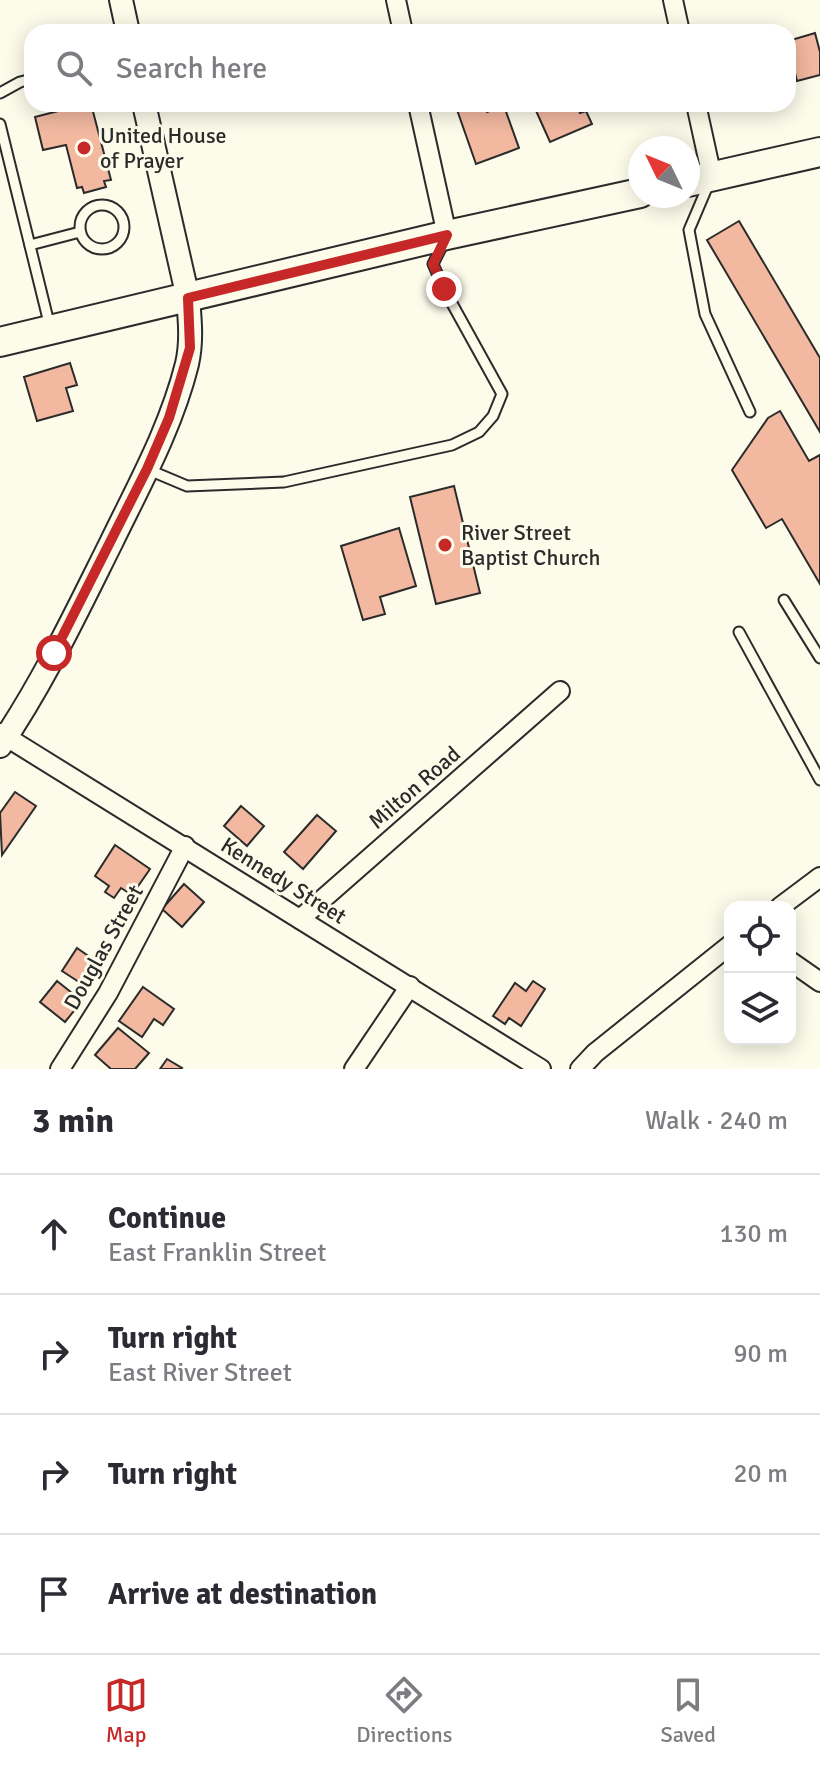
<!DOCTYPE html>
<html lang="en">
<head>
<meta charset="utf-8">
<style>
  :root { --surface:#fff; --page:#f2f2f3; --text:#2b2b33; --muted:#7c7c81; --line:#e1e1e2; --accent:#c62828 }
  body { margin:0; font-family:Signika,sans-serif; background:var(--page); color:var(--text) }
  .controls { position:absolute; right:24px; bottom:24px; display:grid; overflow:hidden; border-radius:16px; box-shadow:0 4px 20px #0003 }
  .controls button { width:72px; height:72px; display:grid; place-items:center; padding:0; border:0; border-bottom:2px solid var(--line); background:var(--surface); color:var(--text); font:40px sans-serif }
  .compass { position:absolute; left:628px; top:136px; width:72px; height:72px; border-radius:50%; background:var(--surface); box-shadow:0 4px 20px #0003; rotate:313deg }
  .stop { position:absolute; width:24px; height:24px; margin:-18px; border:6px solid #c62828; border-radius:50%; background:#fff }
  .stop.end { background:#c62828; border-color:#fff; box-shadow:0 2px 8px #0008 }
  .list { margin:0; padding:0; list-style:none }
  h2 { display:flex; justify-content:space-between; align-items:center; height:104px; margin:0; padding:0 32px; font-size:34px }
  h2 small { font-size:26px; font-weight:400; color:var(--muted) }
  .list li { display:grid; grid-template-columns:52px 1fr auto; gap:24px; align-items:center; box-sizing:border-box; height:120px; padding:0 32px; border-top:2px solid var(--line) }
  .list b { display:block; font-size:30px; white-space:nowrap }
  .list p { margin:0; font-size:26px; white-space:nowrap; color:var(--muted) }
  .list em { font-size:26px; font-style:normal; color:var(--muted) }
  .icon { flex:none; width:44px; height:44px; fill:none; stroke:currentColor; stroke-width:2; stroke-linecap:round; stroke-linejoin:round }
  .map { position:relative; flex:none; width:820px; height:1069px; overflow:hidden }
  .search { position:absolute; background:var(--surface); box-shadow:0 4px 20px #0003; left:24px; right:24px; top:24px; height:88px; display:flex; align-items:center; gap:20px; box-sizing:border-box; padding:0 28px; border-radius:24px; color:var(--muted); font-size:30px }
  .sheet { height:584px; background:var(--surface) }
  nav { display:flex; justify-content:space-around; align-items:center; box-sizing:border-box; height:112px; border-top:2px solid var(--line); background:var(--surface); font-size:22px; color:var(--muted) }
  nav a { display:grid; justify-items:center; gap:4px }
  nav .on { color:var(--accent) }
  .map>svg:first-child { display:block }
</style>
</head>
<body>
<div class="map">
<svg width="820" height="1069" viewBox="0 0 820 1069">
  <rect width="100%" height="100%" fill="#fdfbea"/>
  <g fill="#f2b8a0" stroke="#2b2b2b" stroke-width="2">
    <path d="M815,33l5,19v23l-23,6 -2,-8 -3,1 -4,-13v-20z"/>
    <path d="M65,104h16v3l10,-3 20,76 -7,1 2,6 -22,6 -2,-6 -5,1 -11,-43 -23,5 -8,-33 31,-8z"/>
    <path d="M455,104h29l3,8 17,-6 15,42 -43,16z"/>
    <path d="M533,104h43l4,9 6,-2 6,13 -42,18z"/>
    <path d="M739,221l81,137v74l-113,-192z"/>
    <path d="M70,363l7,22 -11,3 7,23 -36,10 -13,-44z"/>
    <path d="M780,411l29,50 11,-6v129l-38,-65 -16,9 -34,-58 36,-52z"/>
    <path d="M454,486l26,107 -44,11 -26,-107z"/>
    <path d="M399,528l17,58 -36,11 5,17 -22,6 -22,-74z"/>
    <path d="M15,792l21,14 -34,49 -2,-42z"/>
    <path d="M241,806l23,20 -17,20 -23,-20z"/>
    <path d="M317,815l19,16 -33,38 -19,-17z"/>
    <path d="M115,845l35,24 -18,26 -11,-7 -7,10 -9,-6 4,-6 -14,-10z"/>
    <path d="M184,884l20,18 -22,25 -20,-18z"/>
    <path d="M77,948l20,14 -15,22 -20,-13z"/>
    <path d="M57,981l25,20 -17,21 -25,-20z"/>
    <path d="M533,981l12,8 -24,37 -12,-8 -4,6 -12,-8 22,-33 11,8z"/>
    <path d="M143,987l31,22 -11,16 -9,-6 -12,18 -23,-16z"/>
    <path d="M118,1028l31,25 -14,16h-24l-16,-14z"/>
    <path d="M167,1059l15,9 -1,1h-21z"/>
  </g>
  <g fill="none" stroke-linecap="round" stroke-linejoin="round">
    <defs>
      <g id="service">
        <path d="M0,93l20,-11 12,-3"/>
        <path d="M0,124l50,203"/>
        <path d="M709,183l-20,47 16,84 45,98"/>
        <circle cx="102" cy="227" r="22"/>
        <path d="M30,245l50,-13"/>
        <path d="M149,470l38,16 97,-4 168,-37 27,-13 14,-16 9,-22 -58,-105 -11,-25 11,-22"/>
        <path d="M784,600l36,58"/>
        <path d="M739,632l81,148"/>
      </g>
      <g id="minor">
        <path d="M396,0l7,32"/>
        <path d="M673,0l7,32"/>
        <path d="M418,104l29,131"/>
        <path d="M696,104l16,73"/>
        <path d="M0,733l541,336"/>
        <path d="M780,907l40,-30"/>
        <path d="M300,919l260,-228"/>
        <path d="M790,961l30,21"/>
        <path d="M60,1069l48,-76 77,-147"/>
        <path d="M354,1069l56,-83"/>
        <path d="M580,1069l15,-16 135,-108"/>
      </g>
      <g id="tertiary">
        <path d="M121,0l7,32"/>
        <path d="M0,746c43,-63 77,-135 111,-203 28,-58 60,-115 76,-179 5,-22 3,-43 1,-66l-44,-194"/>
      </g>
      <g id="primary">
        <path d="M688,182l132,-30"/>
        <path d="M0,342l447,-107 193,-42"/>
      </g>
    </defs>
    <use href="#service" stroke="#2b2b2b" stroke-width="13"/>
    <use href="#minor" stroke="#2b2b2b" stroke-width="22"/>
    <use href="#tertiary" stroke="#2b2b2b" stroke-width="26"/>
    <use href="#primary" stroke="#2b2b2b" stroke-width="32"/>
    <use href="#service" stroke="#fdfbea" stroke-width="9"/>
    <use href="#minor" stroke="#fdfbea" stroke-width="18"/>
    <use href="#tertiary" stroke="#fdfbea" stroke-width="22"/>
    <use href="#primary" stroke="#fdfbea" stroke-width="28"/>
  </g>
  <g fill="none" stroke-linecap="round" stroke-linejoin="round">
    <path stroke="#c62828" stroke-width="10" d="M54,653l93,-184 22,-51 21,-70 -2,-50 259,-63 -14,29 11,25"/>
  </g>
  <g fill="#c62828" stroke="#fdfbea" stroke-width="3">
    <circle cx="84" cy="148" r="8"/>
    <circle cx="445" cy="545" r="8"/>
  </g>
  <g text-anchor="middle" stroke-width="6" stroke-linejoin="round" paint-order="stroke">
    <g font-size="22" fill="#2b2b2b" stroke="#fdfbea" text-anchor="start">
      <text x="100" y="143">United House<tspan x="100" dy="25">of Prayer</tspan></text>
      <text x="461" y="540">River Street<tspan x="461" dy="25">Baptist Church</tspan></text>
    </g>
    <g font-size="22" fill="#2b2b2b" stroke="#fdfbea">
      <text transform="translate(414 787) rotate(-41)" y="8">Milton Road</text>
      <text transform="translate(284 880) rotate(32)" y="8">Kennedy Street</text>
      <text transform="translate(103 947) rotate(-61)" y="8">Douglas Street</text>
    </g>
  </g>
</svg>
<div class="controls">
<button><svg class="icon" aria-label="locate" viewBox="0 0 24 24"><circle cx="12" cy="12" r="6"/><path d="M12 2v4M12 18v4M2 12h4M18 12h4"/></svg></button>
<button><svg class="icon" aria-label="layers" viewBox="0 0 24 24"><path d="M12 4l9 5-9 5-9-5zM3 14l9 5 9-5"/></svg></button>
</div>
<svg class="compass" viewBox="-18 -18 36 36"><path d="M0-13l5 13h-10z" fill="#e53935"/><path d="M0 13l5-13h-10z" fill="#7c7c81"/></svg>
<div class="stop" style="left:54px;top:653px"></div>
<div class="stop end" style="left:444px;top:289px"></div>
<div class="search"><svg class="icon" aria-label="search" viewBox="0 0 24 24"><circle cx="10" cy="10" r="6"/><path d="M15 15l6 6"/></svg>Search here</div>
</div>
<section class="sheet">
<h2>3 min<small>Walk · 240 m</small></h2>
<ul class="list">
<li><svg class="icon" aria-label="ahead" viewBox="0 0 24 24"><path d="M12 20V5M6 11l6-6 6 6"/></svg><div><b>Continue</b><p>East Franklin Street</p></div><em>130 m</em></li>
<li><svg class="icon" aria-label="right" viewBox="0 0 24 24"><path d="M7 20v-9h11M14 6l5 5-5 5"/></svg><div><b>Turn right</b><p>East River Street</p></div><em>90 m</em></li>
<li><svg class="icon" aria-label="right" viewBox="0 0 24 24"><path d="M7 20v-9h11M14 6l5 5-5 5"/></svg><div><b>Turn right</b></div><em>20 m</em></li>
<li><svg class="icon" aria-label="arrive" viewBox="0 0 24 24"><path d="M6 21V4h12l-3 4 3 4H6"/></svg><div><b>Arrive at destination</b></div></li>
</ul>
</section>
<nav>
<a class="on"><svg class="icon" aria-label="map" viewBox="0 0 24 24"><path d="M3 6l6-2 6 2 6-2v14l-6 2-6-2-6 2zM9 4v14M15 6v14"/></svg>Map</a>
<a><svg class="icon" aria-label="directions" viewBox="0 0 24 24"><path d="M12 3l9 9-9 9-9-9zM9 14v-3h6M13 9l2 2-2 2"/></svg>Directions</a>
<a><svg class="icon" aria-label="saved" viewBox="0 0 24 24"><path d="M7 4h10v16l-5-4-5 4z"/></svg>Saved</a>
</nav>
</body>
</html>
